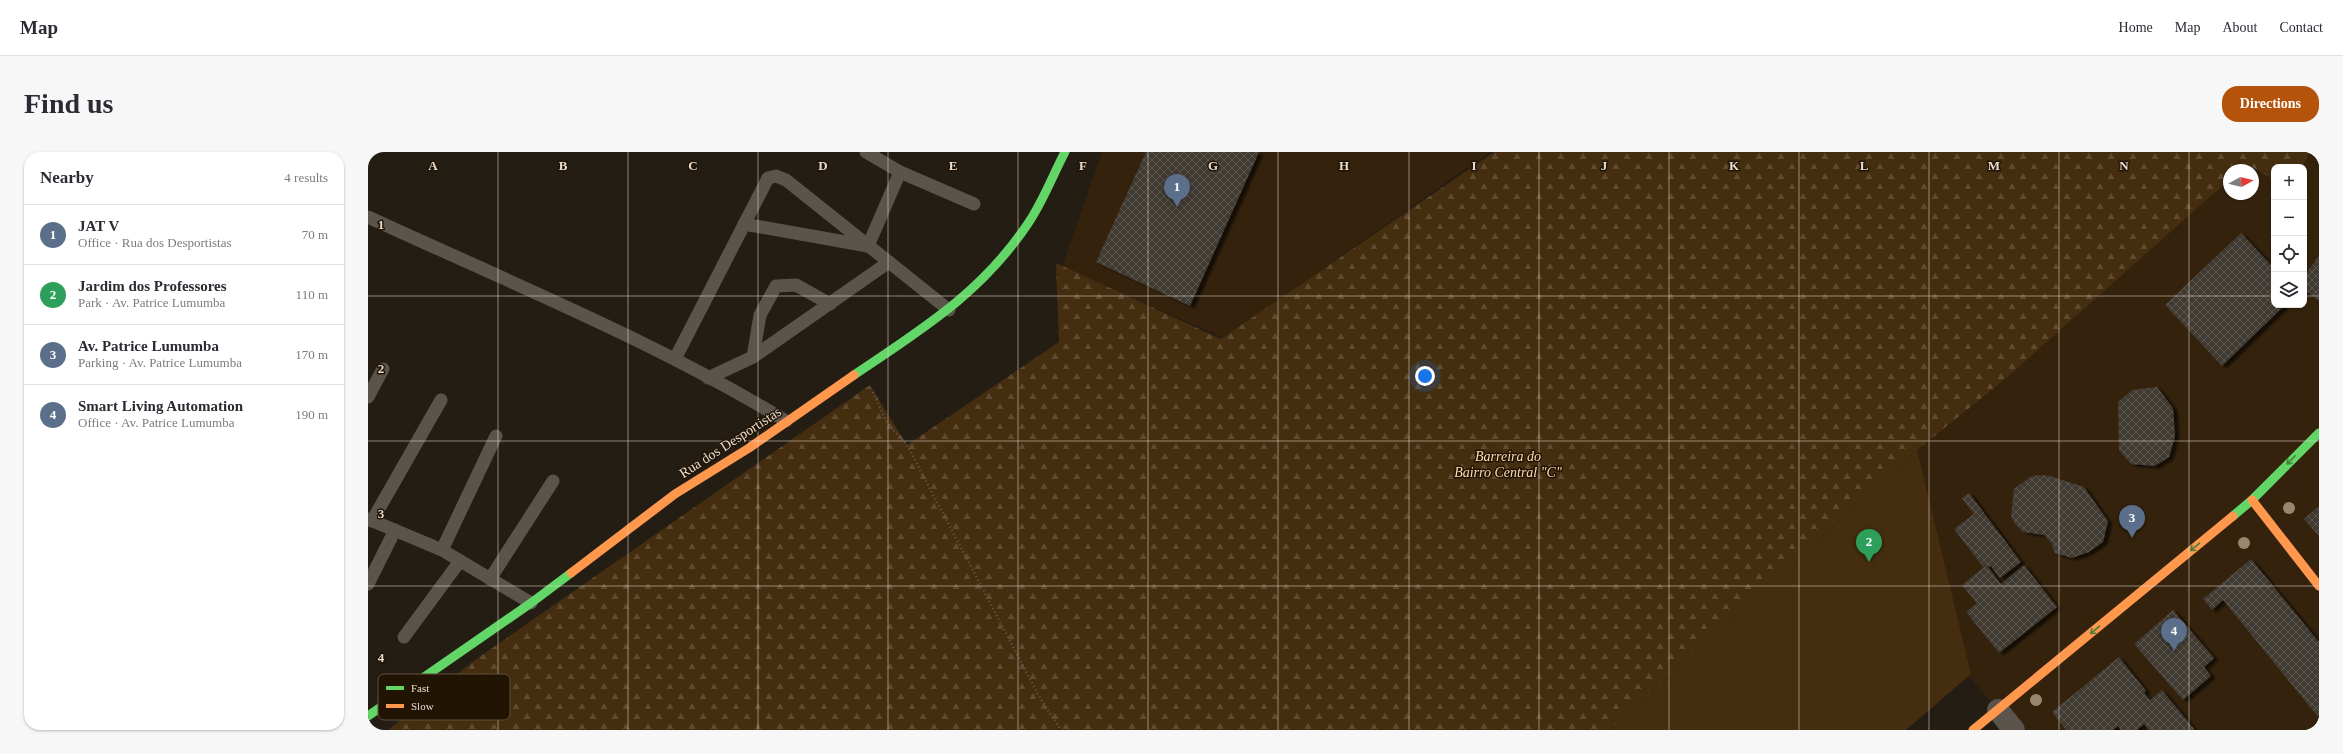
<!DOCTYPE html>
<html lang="en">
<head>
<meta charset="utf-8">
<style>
  :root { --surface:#fff; --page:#f7f7f7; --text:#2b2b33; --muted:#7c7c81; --line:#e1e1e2; --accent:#b45309 }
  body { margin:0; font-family:"Times New Roman",serif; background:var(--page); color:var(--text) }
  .controls { position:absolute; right:12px; top:12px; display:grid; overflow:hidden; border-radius:8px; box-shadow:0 1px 3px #0004 }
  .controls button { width:36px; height:36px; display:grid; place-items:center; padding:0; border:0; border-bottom:1px solid var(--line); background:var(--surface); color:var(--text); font:20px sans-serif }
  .compass { position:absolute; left:1855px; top:12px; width:36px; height:36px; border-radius:50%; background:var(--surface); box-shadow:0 1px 3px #0004; rotate:82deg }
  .you { position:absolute; left:1057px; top:224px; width:14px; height:14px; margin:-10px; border:3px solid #fff; border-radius:50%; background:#1a73e8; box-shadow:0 0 0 6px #1a73e833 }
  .badge { display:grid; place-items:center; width:26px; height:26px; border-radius:50%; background:var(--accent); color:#fff; font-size:13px; font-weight:700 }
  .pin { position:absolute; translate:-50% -33px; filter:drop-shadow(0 1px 2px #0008) }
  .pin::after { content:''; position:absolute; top:21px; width:14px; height:12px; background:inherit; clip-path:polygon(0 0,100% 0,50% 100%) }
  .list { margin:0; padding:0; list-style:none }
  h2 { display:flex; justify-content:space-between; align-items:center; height:52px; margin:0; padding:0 16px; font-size:17px }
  h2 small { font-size:13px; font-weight:400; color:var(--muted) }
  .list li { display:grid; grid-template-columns:26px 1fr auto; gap:12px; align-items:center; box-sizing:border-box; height:60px; padding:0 16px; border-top:1px solid var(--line) }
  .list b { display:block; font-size:15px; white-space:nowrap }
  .list p { margin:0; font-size:13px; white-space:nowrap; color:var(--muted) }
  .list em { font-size:13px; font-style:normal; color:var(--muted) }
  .icon { flex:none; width:22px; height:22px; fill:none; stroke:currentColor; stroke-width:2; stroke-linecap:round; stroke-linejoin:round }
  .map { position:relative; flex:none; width:1951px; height:578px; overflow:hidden; border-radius:16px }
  header { display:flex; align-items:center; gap:24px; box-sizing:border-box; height:56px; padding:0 20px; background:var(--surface); border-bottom:1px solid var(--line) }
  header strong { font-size:19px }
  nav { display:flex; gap:22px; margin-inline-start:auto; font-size:14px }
  .intro { display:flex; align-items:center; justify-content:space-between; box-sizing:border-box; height:96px; padding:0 24px }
  h1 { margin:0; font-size:28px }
  .button { padding:10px 18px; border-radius:16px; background:var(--accent); color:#fff; font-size:14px; font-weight:700 }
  main { display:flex; gap:24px; padding:0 24px }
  aside { flex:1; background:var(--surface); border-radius:16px; box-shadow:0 1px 3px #0004 }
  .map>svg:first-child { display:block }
</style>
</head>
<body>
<header>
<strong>Map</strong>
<nav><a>Home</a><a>Map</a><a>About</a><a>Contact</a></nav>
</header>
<div class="intro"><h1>Find us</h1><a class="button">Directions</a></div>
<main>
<aside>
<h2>Nearby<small>4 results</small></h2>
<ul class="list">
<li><span class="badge" style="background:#5c6f8a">1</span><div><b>JAT V</b><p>Office · Rua dos Desportistas</p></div><em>70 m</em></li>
<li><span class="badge" style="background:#2e9e5b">2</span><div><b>Jardim dos Professores</b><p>Park · Av. Patrice Lumumba</p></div><em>110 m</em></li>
<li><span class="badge" style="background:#5c6f8a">3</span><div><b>Av. Patrice Lumumba</b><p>Parking · Av. Patrice Lumumba</p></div><em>170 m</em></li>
<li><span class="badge" style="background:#5c6f8a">4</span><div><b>Smart Living Automation</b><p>Office · Av. Patrice Lumumba</p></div><em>190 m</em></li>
</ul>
</aside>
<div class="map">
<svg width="1951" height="578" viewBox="0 0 1951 578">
  <defs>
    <pattern id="forest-firs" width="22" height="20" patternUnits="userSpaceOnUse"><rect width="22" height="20" fill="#452d0f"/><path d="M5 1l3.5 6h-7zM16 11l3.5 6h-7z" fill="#604b31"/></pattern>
    <pattern id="building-cross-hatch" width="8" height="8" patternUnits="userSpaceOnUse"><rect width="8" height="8" fill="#413a32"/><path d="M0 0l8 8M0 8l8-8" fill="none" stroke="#5c564f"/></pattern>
    <filter id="shadow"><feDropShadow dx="4.5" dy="2.5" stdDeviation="1" flood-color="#0009"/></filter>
  </defs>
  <rect width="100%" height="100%" fill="#241d13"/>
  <g fill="#34220c">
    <path d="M734,0h388l-266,186 -162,-71z"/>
    <path d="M1941,0h10v578h-304l-46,-54 -52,-226 86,-69 226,-201v14h24v-24h-12l6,-6 27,16v125h30l-1,-138z"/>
  </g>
  <path fill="url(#forest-firs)" d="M1126,0h815l-6,15h-29v13l-27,-16 -6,6h-12v10l-226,201 -86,69 -307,280h-1222l87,-70 395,-275 37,60 152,-103 -3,-79 165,76z"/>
  <path fill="#452d0f" d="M1549,298l54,224 -65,56h-296z"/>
  <g fill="url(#building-cross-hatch)" filter="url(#shadow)">
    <path d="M778,0h113l-69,154 -94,-44z"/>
    <path d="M1873,81l33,35v37h11l-63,61 -57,-61z"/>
    <path d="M1951,104v45l-15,-12v-13z"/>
    <path d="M1789,235l16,21 2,28 -6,21 -14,9 -24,-2 -12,-14 -1,-48 14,-12z"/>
    <path d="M1671,323l11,1 34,11 24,34 -5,21 -14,10 -17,6 -17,-5 -4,-11 -7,-7 -21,-3 -7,-7 -5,-8 3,-28 16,-12z"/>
    <path d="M1601,341l52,69 -21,16 -9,-12 -3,1 13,17 23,-19 33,42 -58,46 -33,-41 11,-9 -15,-18 26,-21 -5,3 -29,-38 20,-15 -12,-16z"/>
    <path d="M1951,354v30l-15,-17z"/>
    <path d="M1883,407l68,83v76l-96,-118 -11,10 -9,-11z"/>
    <path d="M1805,458l41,48 -10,9 7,9 -28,24 -49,-56z"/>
    <path d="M1751,505l27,34 -2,2 6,7 12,-10 33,40h-46l-5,-6 -7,6h-16l-3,-4 -5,4h-47l-14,-18z"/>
  </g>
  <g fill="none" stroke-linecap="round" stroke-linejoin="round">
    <path stroke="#615b54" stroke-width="2.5" stroke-dasharray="1 3" stroke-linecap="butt" d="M505,240l14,31 20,22 133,253 21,32"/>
    <g stroke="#5b544d" stroke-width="13">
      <path d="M532,20l74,32"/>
      <path d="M0,65c141,65 286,124 418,204"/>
      <path d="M376,72l124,22 32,-74 -34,-20"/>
      <path d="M385,205l7,-42 16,-29 20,-1 34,19"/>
      <path d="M307,207l93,-181 8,-2 10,4 163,130"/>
      <path d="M340,226l45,-21 136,-95"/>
      <path d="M0,245l15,-28"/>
      <path d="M0,367l74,31 89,53"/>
      <path d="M4,369l69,-121"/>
      <path d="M74,398l54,-114"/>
      <path d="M122,427l63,-98"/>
      <path d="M0,432l27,-54"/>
      <path d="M36,485l56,-76"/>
    </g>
    <path stroke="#5b544d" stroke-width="22" d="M1630,558l16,20"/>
    <g stroke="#63d668" stroke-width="9">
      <path d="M486,223c68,-46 128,-82 175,-153 14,-21 24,-47 36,-70"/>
      <path d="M1865,364l19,-16 67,-67"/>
      <path d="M0,564l163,-113 40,-30"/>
    </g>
    <g stroke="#ff974d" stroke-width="9">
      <path d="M1884,348l67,86"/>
      <path d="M203,421l104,-79 74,-46 105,-73"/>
      <path d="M1605,578l260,-214"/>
    </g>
  </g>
  <g fill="#9b866d">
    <circle cx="1921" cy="356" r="6"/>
    <circle cx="1876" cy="391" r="6"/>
    <circle cx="1668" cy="548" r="6"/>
  </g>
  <defs><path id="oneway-shaft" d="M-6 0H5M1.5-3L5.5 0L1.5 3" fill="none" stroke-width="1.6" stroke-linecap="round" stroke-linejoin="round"/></defs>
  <g stroke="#467f3b">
    <use href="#oneway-shaft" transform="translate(1923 308) rotate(135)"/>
    <use href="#oneway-shaft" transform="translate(1827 395) rotate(140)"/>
    <use href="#oneway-shaft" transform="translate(1727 478) rotate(140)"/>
  </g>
  <path fill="none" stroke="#e5dbd0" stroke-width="1" stroke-opacity="0.55" d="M130,0v578M260,0v578M390,0v578M520,0v578M650,0v578M780,0v578M910,0v578M1041,0v578M1171,0v578M1301,0v578M1431,0v578M1561,0v578M1691,0v578M1821,0v578M0,144h1906M1936,144h15M0,289h1951M0,434h1951"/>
  <g text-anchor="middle" stroke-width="3" stroke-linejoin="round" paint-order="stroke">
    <g font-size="14" fill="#e5dbd0" stroke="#221403">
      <text transform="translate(362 290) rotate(-33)" y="5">Rua dos Desportistas</text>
    </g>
    <g font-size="14" font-style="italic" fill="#fddbb6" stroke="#221403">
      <text x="1140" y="309">Barreira do<tspan x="1140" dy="16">Bairro Central "C"</tspan></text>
    </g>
  </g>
  <rect x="10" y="522" width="132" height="46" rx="6" fill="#221403" stroke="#5c5040" stroke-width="1"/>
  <rect x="18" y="534" width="18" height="4" fill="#63d668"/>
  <rect x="18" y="552" width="18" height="4" fill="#ff974d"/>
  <g font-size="11" fill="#e5dbd0">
    <text x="43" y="540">Fast</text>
    <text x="43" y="558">Slow</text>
  </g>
  <g font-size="13" text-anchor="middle" font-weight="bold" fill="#e5dbd0" stroke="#221403" stroke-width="3" stroke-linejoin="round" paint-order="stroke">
    <text x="65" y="18">A</text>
    <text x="195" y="18">B</text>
    <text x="325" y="18">C</text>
    <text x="455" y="18">D</text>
    <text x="585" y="18">E</text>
    <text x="715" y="18">F</text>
    <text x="845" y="18">G</text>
    <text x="976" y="18">H</text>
    <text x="1106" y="18">I</text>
    <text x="1236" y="18">J</text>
    <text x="1366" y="18">K</text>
    <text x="1496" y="18">L</text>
    <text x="1626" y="18">M</text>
    <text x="1756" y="18">N</text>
    <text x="13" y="77">1</text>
    <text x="13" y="221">2</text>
    <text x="13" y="366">3</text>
    <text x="13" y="510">4</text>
  </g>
</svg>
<div class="controls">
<button>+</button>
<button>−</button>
<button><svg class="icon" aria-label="locate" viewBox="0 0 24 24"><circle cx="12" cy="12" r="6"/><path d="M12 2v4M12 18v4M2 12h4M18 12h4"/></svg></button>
<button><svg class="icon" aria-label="layers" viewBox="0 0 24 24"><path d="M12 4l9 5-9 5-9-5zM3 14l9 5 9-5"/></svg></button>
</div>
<svg class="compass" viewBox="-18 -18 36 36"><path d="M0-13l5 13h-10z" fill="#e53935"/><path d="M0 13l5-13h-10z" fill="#7c7c81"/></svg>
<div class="you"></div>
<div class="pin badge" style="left:809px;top:55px;background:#5c6f8a">1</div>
<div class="pin badge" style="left:1501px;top:410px;background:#2e9e5b">2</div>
<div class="pin badge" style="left:1764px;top:386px;background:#5c6f8a">3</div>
<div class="pin badge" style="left:1806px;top:499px;background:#5c6f8a">4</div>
</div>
</main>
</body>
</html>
